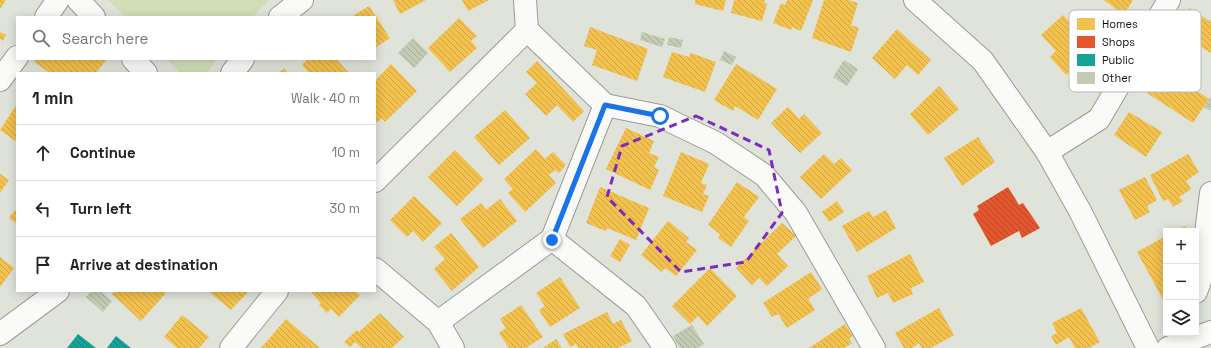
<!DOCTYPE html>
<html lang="en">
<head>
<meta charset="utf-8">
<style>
  :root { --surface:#fff; --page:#f6f6f6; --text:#222; --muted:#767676; --line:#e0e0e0 }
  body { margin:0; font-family:"Space Grotesk",sans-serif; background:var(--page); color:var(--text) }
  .controls { position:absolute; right:12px; bottom:12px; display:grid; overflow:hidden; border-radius:0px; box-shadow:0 2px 10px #0003 }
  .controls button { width:36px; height:36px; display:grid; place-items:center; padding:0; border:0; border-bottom:1px solid var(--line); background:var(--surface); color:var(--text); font:20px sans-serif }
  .stop { position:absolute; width:12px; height:12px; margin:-9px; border:3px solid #1a73e8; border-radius:50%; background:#fff }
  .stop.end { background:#1a73e8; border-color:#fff; box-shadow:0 1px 4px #0008 }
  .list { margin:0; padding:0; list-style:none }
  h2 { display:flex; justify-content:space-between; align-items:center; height:52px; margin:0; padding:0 16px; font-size:17px }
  h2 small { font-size:13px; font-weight:400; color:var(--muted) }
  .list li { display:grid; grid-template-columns:26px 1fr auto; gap:12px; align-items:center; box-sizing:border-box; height:56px; padding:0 16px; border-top:1px solid var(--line) }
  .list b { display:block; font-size:15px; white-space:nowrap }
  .list em { font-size:13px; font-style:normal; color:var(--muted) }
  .icon { flex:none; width:22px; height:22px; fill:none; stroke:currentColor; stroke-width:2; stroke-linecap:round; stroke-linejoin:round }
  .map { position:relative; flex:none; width:1211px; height:348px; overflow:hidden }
  .search { position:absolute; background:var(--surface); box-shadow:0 2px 10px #0003; left:16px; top:16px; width:360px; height:44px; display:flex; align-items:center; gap:10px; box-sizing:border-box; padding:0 14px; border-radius:0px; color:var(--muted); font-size:15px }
  .panel { position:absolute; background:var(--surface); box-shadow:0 2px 10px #0003; left:16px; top:72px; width:360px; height:220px; border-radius:0px }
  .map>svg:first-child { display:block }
</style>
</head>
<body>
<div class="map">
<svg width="1211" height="348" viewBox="0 0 1211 348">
  <defs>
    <pattern id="homes-back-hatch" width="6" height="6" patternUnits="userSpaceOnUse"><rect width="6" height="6" fill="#f2c14e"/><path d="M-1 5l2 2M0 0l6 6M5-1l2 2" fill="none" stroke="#cea543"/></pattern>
    <pattern id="shops-back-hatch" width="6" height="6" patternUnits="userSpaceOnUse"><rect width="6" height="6" fill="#e4572e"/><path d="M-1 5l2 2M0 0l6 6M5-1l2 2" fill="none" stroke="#b74726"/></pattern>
    <pattern id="public-back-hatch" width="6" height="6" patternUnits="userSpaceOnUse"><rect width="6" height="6" fill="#17a398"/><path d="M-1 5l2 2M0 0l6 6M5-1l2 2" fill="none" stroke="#13847a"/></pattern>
    <pattern id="building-back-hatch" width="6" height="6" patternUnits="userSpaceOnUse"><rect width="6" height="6" fill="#c3cbb5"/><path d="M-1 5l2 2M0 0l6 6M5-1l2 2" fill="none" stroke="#a6ad9a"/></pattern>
  </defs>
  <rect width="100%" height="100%" fill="#e0e3da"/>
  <g fill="#d1deb7">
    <path d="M108,0h161l-16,17h-128z"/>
    <path d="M167,59h50l-10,14h-27z"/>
  </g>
  <g fill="url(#homes-back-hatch)">
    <path d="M0,0h6l-6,9z"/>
    <path d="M393,0h33l-26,14z"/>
    <path d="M462,0h27l-21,11z"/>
    <path d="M695,0h31l-3,11 -28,-7z"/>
    <path d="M734,0h31l-1,3 3,1 -5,17 -31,-8z"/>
    <path d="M787,0h26l-12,31 -9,-4 -1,3 -18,-7 8,-20 4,2z"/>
    <path d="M824,0h24l10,3 -7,22 8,3 -8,24 -39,-14z"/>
    <path d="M1104,0h29l-9,15z"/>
    <path d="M369,6l21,32 -15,10v-31h-24z"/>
    <path d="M1189,8l22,14v31l-16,-10 -10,12 -15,-10 10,-14 -4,-3z"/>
    <path d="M1063,15l36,39 -22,20 -4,-5 -7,6 -16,-18 6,-6 -15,-16z"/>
    <path d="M459,18l18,18 -6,5 6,7 -27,24 -22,-24z"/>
    <path d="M590,27l58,22 -11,32 -45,-16 5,-15 -13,-4z"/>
    <path d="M897,29l34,31 -13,15 -11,-10 -12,14 -23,-21z"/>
    <path d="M0,32l6,3 -3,6 -3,-2z"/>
    <path d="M672,52l17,5 2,-4 25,9 -11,30 -42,-15z"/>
    <path d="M36,59h71l-11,14h-46l-16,-11z"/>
    <path d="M308,59h28l13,14h-40l-7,-8z"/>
    <path d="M537,61l47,50 -11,11 -16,-17 -11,11 -21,-22 12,-11 -11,-11z"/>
    <path d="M391,64l26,27 -32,31 -3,-4 -7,6v-43z"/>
    <path d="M736,64l41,25 -19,31 -23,-14 -2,5 -19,-11z"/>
    <path d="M1158,65l51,34 -16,24 -52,-34z"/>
    <path d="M284,68l4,5h-9z"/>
    <path d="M939,86l20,23 -31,26 -18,-21z"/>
    <path d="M17,104v38l-17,-12z"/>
    <path d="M788,107l11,12 5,-5 18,19 -22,20 -29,-30z"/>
    <path d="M505,110l25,28 -31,27 -25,-28z"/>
    <path d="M1129,112l33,20 -16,25 -32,-22z"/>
    <path d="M626,128l28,13 -5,12 10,4 -5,10 5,3 -9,20 -44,-21z"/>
    <path d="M978,137l17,25 -33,24 -18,-28z"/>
    <path d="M536,149l9,10 8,-7 13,13 -7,8 -4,-3 -6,5 7,8 -31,29 -17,-19 5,-4 -9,-10z"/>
    <path d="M455,150l29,29 -27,27 -29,-29z"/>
    <path d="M681,152l28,12 -8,19 6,2 -4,9 6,2 -7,16 -39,-16z"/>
    <path d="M824,154l10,10 7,-6 11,12 -31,29 -21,-22z"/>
    <path d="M1188,154l11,18 -13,9 5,8 -12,8 4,4 -10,6 -5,-8 -5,2 -13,-26z"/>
    <path d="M0,174l9,6 -9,13z"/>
    <path d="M1145,177l12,23 -10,6 3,6 -15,8 -16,-30z"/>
    <path d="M737,182l22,15 -15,20 5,4 -18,26 -13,-9 2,-4 -12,-9z"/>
    <path d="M600,187l49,21 -13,32 -29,-12 -1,3 -20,-8z"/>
    <path d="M414,196l28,27 -19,19 -10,-11 -6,6 -17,-17z"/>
    <path d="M500,199l17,22 -34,27 -23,-29 21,-16 5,7z"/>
    <path d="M837,201l7,11 -15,10 -7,-10z"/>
    <path d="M17,208v16l-8,-6z"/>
    <path d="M886,210l10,18 -39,24 -15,-26 27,-15 4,6z"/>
    <path d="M668,221l21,17 -3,4 11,8 -21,26 -11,-8 -3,4 -21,-17z"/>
    <path d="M782,223l14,13 -19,18 11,12 -21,20 -8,-8 -7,7 -16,-17z"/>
    <path d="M1185,226l2,5h-11z"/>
    <path d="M451,233l28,34 -27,24 -18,-22 11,-10 -11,-12z"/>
    <path d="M1166,236v66l-1,1 -28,-51z"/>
    <path d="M620,239l10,6 -10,17 -10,-6z"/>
    <path d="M910,254l14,28 -13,6 2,6 -20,9 -5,-10 -11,5 -10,-22z"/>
    <path d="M0,257l14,11 -14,19z"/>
    <path d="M710,268l27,28 -30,30 -9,-10 -8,8 -18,-18z"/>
    <path d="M811,272l11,17 -14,10 7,11 -28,18 -9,-14 -6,3 -9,-14z"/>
    <path d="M560,277l20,31 -30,19 -11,-17 6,-4 -9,-13z"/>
    <path d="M115,291h49l2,2 -25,28 -29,-27z"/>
    <path d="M208,291h41l-18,19z"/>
    <path d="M310,291h45l5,4 -21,22 -8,-8 -4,4 -8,-8 2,-2z"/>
    <path d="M521,305l22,32 -17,11h-17l-10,-15 7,-5 -6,-9z"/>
    <path d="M939,308l15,27 -23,13h-9l-3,-5 -7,5h-8l-9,-15z"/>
    <path d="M1081,308l19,34 -11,6h-14l-6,-11 -13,8 -5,-9 6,-3 -5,-10z"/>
    <path d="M607,312l6,12 8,-4 11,21 -14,7h-40l-2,-4 -6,3 -7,-13z"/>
    <path d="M380,313l24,24 -12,11h-20l-2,-1 -1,1h-7l-7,-6 -5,5 -6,-5 13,-12 2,2z"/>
    <path d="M182,315l27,22 -10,11h-22l-13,-11z"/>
    <path d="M286,319l34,29h-59z"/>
    <path d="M845,324l8,12 -4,3 3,4 -8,5h-35z"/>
    <path d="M556,339l6,9h-19z"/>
  </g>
  <path fill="url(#shops-back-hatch)" d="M1008,187l11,18 4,-2 17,25 -18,10 -3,-7 -28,15 -18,-32 6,-4 -2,-4z"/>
  <g fill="url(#public-back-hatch)">
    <path d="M78,334l18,14h-29z"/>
    <path d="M116,336l15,12h-24z"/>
  </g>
  <g fill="url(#building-back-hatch)">
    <path d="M642,32l23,7 -3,8 -22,-7z"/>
    <path d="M669,37l14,3 -2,8 -14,-3z"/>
    <path d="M413,38l15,15 -14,15 -16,-15z"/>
    <path d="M724,51l12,6 -4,8 -12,-5z"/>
    <path d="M844,60l14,9 -11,17 -14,-9z"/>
    <path d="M1211,96v15l-7,-4z"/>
    <path d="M91,291h9l12,10 -9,11 -17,-15z"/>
    <path d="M692,325l12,19 -6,4h-18l-7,-12z"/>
  </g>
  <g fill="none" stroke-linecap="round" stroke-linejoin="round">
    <defs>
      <g id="minor">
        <path d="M78,0l16,17"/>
        <path d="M915,0l68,61 64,91 33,59 68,137"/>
        <path d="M46,17l12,-17"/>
        <path d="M280,17l22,-17"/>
        <path d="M527,30l78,75"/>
        <path d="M133,59l13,14"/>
        <path d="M232,73l11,-14"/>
        <path d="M0,80l17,-23"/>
        <path d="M1047,152l52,-33 70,-119"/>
        <path d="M375,181l152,-151 -2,-30"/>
        <path d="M552,239l84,67 29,42"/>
        <path d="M375,269l63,53 15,26"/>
        <path d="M1196,292l4,-11 11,-88"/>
        <path d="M438,322l114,-83 53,-134 55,11 56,27 48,32 32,38 78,135"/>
        <path d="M0,334l58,-43"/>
        <path d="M231,348l46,-57"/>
        <path d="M1168,348l43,-16"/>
      </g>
    </defs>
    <use href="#minor" stroke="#9a9c95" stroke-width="24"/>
    <use href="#minor" stroke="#fafbf9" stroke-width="22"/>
  </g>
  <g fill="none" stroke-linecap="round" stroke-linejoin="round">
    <path stroke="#1a73e8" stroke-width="5" d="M552,240l53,-135 55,11"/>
  </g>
  <path fill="none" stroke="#7b2cbf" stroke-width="3" stroke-dasharray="8 5" stroke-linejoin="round" d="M696,116l73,34 13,63 -36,49 -65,10 -74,-75 15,-51z"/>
  <rect x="1069" y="10" width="132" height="82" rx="6" fill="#fff" stroke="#b8b8b6" stroke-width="1"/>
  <rect x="1077" y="18" width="18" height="12" fill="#f2c14e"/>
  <rect x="1077" y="36" width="18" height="12" fill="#e4572e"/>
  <rect x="1077" y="54" width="18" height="12" fill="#17a398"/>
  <rect x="1077" y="72" width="18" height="12" fill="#c3cbb5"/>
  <g font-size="11" fill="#11130d">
    <text x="1102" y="28">Homes</text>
    <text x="1102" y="46">Shops</text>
    <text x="1102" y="64">Public</text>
    <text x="1102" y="82">Other</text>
  </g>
</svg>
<div class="controls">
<button>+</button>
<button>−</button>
<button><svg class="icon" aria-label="layers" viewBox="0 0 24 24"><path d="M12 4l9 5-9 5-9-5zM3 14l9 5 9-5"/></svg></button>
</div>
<div class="stop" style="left:660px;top:116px"></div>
<div class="stop end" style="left:552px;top:240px"></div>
<div class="search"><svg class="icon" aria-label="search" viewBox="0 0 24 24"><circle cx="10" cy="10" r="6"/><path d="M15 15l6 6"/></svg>Search here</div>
<section class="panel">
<h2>1 min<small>Walk · 40 m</small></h2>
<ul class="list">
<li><svg class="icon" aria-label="ahead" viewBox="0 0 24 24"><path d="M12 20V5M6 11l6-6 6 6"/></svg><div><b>Continue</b></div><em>10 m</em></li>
<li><svg class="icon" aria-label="left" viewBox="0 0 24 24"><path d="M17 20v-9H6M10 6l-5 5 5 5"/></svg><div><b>Turn left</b></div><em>30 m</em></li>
<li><svg class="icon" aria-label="arrive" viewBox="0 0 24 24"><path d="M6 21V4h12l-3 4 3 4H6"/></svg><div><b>Arrive at destination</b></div></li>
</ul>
</section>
</div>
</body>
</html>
